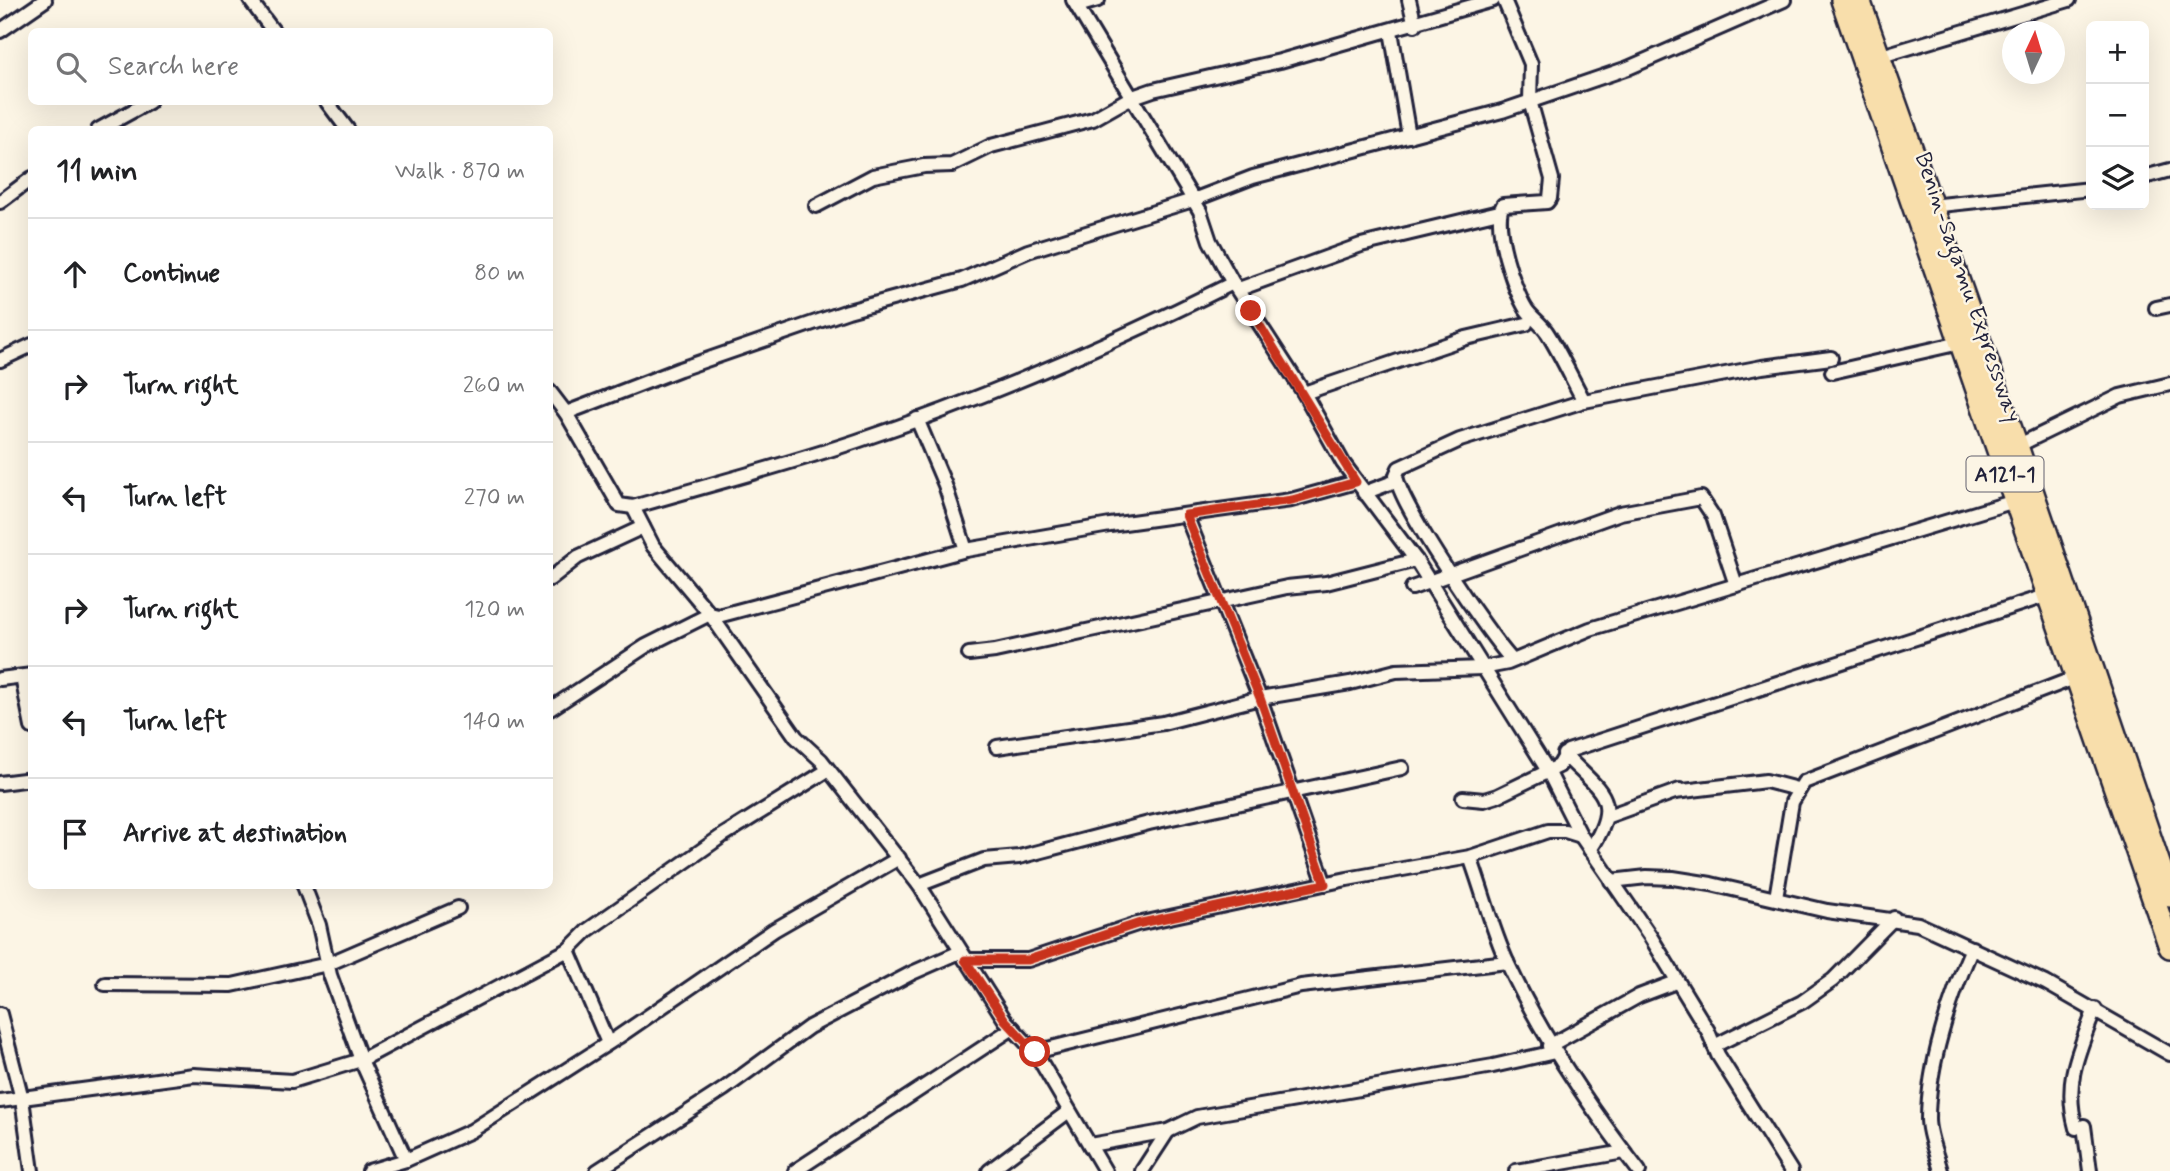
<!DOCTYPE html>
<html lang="en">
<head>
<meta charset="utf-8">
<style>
  :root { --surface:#fff; --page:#f6f6f6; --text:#202124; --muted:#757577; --line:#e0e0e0 }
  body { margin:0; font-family:Mynerve,sans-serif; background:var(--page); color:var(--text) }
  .controls { position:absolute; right:21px; top:21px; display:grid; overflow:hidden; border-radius:10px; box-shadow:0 7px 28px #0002 }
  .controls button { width:63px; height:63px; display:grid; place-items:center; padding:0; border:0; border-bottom:2px solid var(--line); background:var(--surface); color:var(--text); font:35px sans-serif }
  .compass { position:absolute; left:2002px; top:21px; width:63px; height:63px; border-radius:50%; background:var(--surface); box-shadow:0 7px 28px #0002; rotate:4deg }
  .stop { position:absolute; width:21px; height:21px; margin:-16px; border:5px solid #c8321e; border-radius:50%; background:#fff }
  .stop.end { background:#c8321e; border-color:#fff; box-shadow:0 2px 7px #0008 }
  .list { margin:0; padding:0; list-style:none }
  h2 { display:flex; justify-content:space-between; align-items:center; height:91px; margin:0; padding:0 28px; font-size:30px }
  h2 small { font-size:23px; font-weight:400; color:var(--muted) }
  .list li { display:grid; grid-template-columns:46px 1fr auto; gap:21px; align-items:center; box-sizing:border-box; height:112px; padding:0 28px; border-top:2px solid var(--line) }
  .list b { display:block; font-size:26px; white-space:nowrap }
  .list em { font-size:23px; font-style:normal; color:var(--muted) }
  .icon { flex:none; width:38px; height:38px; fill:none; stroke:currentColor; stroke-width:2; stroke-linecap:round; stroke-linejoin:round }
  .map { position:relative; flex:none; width:2170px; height:1171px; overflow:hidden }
  .search { position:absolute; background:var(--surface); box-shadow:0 7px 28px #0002; left:28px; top:28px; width:525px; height:77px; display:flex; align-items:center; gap:18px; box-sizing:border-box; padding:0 24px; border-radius:10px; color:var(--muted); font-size:26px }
  .panel { position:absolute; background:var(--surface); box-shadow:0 7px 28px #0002; left:28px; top:126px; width:525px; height:763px; border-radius:10px }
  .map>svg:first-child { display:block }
</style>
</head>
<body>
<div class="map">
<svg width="2170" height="1171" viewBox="0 0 2170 1171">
  <rect width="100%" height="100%" fill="#fcf5e5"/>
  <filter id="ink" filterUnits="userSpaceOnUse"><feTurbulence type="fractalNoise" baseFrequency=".0143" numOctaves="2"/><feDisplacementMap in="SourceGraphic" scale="14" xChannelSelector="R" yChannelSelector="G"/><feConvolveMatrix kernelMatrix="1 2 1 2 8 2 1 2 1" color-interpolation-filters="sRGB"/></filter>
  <g filter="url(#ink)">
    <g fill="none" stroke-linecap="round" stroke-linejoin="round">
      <defs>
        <g id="street">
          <path d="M250,0l24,32"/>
          <path d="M1073,0l127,211 10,30 23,42 71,110 39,70 73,97 132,211 33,65 69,100 58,95 10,24 73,116"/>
          <path d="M1409,0l6,25"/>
          <path d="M1504,0l27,64 -1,37 22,78 -2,19 -3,4 -44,3c-11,19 11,85 23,104 6,9 16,15 22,25 13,21 24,45 36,67l-124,39 -61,28 -3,7c2,28 94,162 116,185"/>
          <path d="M1077,6l21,-6"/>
          <path d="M0,31l45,-31"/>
          <path d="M1391,31l18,105"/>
          <path d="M1878,57l191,-57"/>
          <path d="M327,102l21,28"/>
          <path d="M98,130l51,-28"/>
          <path d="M2144,177l26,-7"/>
          <path d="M0,202l32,-24"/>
          <path d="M816,206l57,-30 51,-10 28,-1 39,-19 102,-27 37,-21 23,-8 127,-29 213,-61"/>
          <path d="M1931,206l160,-17"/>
          <path d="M1499,212l-138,33 -122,44 -6,-6c-122,61 -247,115 -376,158 -74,25 -149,44 -224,66l-14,-2 -53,-92 114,-44 168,-58 114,-31 66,-29 165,-51 60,-23 249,-66 126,-43 156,-68"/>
          <path d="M2156,308l14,-3"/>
          <path d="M0,360l32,-15"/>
          <path d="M1832,372l128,-29"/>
          <path d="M550,392l16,21"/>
          <path d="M1304,393l162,-55 60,-14"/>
          <path d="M1584,401l178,-34 69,-9"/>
          <path d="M917,419l28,66 21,65"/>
          <path d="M2017,446l103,-50 50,-12"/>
          <path d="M1364,493l32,-12"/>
          <path d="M633,507l20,39 57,68 86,123 25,23 98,125 86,135 30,32 70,119"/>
          <path d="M1186,515l74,183 65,186"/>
          <path d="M550,579l28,-22 65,-30"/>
          <path d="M1412,588l208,-75 81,-15 12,18 23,69"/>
          <path d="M969,654l26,-3 292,-64 39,-4 90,-23"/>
          <path d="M22,677l10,50"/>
          <path d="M0,679l32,-4"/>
          <path d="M550,709l96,-63 64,-32 8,2 248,-66 144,-25 181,-25 65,-18"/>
          <path d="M997,747l166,-24 97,-25 90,-15 46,-12 86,-3 26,-5 82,-34 425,-128"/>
          <path d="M1564,754c36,38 60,44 26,96"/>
          <path d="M0,783l32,-4"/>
          <path d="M1675,792l91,-11 31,8"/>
          <path d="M1463,798l21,2 13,-4 62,-30 9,-15 480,-156"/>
          <path d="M1608,816l72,-26"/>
          <path d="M1470,857c13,35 22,73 38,107 33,71 83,145 131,207"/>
          <path d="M1611,881l36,-4 26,1 38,6 116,27 91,13 128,59 124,71"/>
          <path d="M919,885l65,-25 35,-3 130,-34 253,-55"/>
          <path d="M304,886l15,39 11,50 31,85 207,-110 40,93"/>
          <path d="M1776,898l16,-96 12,-20 273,-105"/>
          <path d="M568,950l20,-20 134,-94 106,-66"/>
          <path d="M965,960h63l109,-36 210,-45 123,-22 78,-26h17l16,5"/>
          <path d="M105,984l127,1 96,-21 130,-56"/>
          <path d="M0,1014l22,85 10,72"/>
          <path d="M1549,1046l90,-50 37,-14"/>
          <path d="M1714,1046l88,-44 31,-22 61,-62"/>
          <path d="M1035,1052l266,-66 206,-24"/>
          <path d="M0,1101l194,-26 98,6 69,-21 45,100"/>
          <path d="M2084,1126l6,45"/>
          <path d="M2076,1128c-13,-46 3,-77 19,-119"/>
          <path d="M1090,1145l78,-14 29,-14 296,-51 62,-14"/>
          <path d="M369,1171l37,-11 65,-29 147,-94 156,-107 125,-72"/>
          <path d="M597,1171l127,-82 85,-62 103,-54 48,-21"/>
          <path d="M795,1171l218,-143"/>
          <path d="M989,1171l80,-60"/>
          <path d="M1142,1171l26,-40"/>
          <path d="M1516,1171l108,-19"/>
          <path d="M1941,1171c-4,-16 -13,-35 -13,-52 0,-54 22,-121 44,-171"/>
        </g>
        <g id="highway">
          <path d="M1842,0l328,947"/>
          <path d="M1859,0l158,446 153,450"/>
        </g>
      </defs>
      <use href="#street" stroke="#22223b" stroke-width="18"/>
      <use href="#highway" stroke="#22223b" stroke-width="26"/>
      <use href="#street" stroke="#fcf5e5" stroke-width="12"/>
      <use href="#highway" stroke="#f8deab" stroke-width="21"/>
    </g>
  </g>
  <g fill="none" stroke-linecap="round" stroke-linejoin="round" filter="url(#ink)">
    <path stroke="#c8321e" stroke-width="9" d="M1035,1052l-30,-32 -40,-60h63l109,-36 188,-40 -65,-186 -74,-183 106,-15 64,-18 -105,-171"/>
  </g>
  <g text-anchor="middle" stroke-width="5" stroke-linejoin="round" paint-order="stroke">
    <rect fill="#fcf5e5" stroke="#63616e" stroke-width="2" x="1966.5" y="456.5" width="77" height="35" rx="5"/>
    <g font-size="21" font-weight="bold" fill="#22223b">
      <text x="2005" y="481">A121-1</text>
    </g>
    <g font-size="23" fill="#22223b" stroke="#fcf5e5">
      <text transform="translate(1969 287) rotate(71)" y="8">Benin-Sagamu Expressway</text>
    </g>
  </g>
</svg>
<div class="controls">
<button>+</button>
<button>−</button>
<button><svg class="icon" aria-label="layers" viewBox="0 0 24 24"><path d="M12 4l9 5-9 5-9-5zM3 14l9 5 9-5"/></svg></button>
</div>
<svg class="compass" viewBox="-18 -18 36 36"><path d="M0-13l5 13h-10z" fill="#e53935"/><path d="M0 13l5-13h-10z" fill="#757577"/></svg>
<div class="stop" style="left:1035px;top:1052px"></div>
<div class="stop end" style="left:1251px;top:311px"></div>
<div class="search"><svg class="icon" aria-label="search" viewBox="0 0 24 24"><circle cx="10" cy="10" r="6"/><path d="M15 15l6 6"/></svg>Search here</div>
<section class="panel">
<h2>11 min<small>Walk · 870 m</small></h2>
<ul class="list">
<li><svg class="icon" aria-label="ahead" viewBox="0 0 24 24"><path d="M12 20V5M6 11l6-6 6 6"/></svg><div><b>Continue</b></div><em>80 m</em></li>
<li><svg class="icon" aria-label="right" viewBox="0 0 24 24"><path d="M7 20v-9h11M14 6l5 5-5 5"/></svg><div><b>Turn right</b></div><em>260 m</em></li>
<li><svg class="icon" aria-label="left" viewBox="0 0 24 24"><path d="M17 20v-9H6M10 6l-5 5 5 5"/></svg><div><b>Turn left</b></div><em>270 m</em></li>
<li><svg class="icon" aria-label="right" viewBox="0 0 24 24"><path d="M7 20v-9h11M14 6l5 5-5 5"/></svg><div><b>Turn right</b></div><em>120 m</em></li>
<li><svg class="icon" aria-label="left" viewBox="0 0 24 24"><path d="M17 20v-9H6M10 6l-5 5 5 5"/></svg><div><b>Turn left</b></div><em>140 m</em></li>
<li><svg class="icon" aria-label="arrive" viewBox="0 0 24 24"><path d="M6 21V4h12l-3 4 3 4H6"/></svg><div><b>Arrive at destination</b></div></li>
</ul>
</section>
</div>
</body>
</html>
